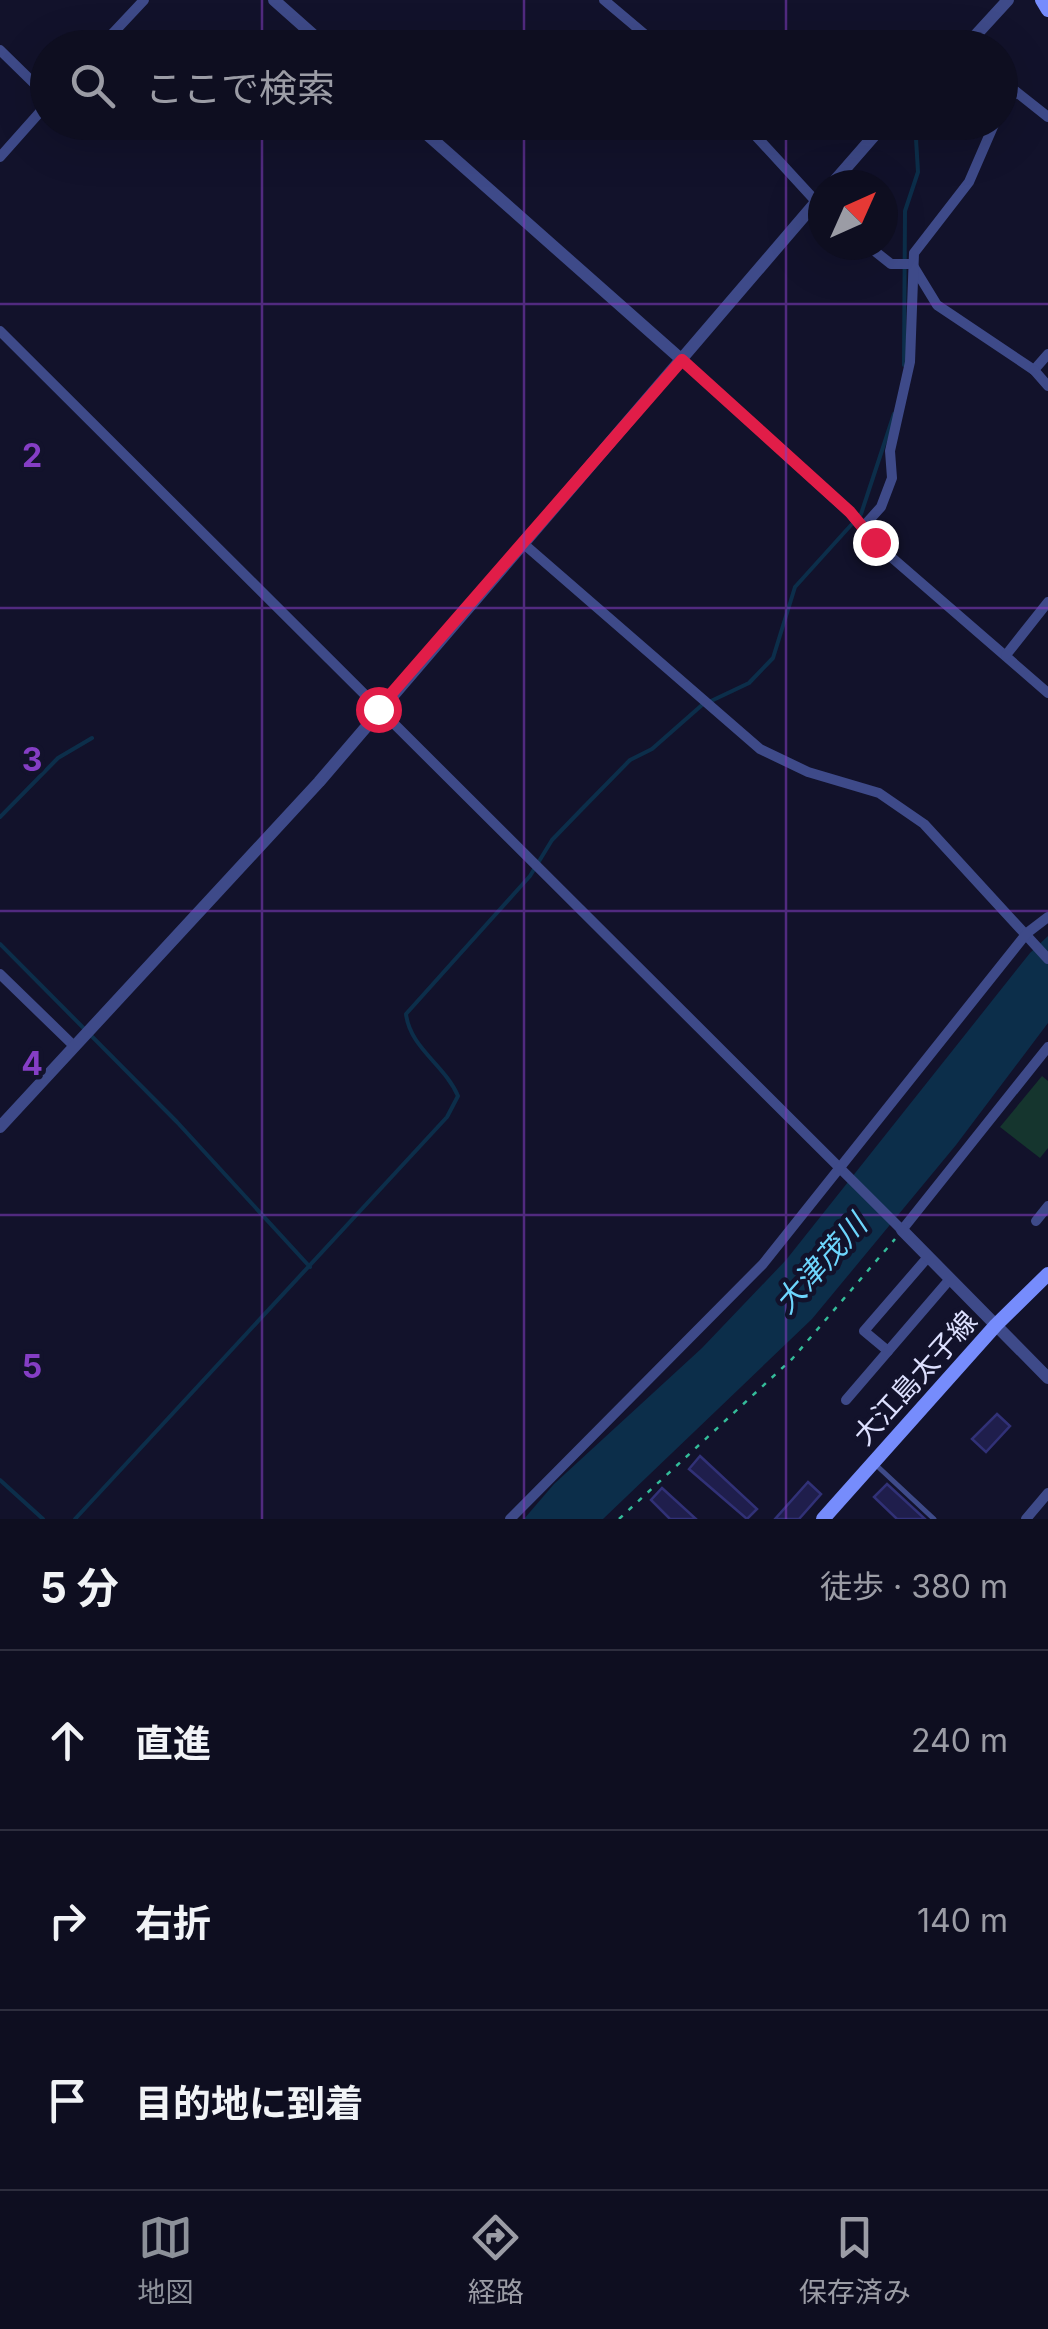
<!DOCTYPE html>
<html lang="ja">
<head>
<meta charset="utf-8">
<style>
  :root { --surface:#0e0e20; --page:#1c1c2d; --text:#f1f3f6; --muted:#9b9ca5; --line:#2e2e3e; --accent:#8c9099 }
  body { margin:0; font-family:Inter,"Noto Sans JP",sans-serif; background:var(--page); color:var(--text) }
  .compass { position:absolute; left:808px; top:170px; width:90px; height:90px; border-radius:50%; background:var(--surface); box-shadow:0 10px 40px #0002; rotate:45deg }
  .stop { position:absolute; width:30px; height:30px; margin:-22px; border:8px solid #e11d48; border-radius:50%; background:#fff }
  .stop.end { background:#e11d48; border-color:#fff; box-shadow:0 2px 10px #0008 }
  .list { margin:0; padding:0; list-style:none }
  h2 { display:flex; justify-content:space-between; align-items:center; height:130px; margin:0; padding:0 40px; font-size:42px }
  h2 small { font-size:32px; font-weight:400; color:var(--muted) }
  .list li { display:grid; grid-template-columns:65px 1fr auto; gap:30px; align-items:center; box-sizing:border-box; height:180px; padding:0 40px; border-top:2px solid var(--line) }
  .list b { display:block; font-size:38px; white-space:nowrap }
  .list em { font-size:32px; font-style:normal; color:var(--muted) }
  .icon { flex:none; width:55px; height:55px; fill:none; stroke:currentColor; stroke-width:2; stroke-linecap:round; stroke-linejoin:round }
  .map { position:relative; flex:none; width:1048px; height:1519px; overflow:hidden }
  .search { position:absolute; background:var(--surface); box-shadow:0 10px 40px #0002; left:30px; right:30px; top:30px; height:110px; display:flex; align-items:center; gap:25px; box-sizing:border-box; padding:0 35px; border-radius:55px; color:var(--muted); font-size:38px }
  .sheet { height:670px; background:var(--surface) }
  nav { display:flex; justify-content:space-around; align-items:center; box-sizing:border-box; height:140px; border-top:2px solid var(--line); background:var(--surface); font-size:28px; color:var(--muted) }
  nav a { display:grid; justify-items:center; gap:5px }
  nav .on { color:var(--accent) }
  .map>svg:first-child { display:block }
</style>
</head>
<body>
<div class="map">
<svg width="1048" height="1519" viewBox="0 0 1048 1519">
  <rect width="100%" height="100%" fill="#12122b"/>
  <path fill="#15352e" d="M1042,1076l6,5v67l-8,10 -40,-31z"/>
  <path fill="#0c2e4a" d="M1048,936v87l-92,122 -144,174 -209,200h-79l30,-35 148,-136 84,-88 244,-307z"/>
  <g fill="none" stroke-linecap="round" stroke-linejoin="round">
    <g stroke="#0c2e4a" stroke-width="4">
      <path d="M904,365l1,-154 13,-39 -3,-50"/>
      <path d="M711,701l38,-18 24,-25 22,-71 66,-73 33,-100"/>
      <path d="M0,817l58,-59 34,-20"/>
      <path d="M0,944l177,178 133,145"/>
      <path d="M0,1480l43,39"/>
      <path d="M75,1519l372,-402 11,-21c-13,-31 -48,-48 -52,-82l124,-138 22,-36 29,-30 49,-50 22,-11 50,-44"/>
    </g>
  </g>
  <g fill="#1f1e4c" stroke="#313177" stroke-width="2.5">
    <path d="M997,1414l13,12 -24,26 -14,-13z"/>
    <path d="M700,1456l57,53 -10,10 -58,-50z"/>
    <path d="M808,1482l13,12 -22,25h-24z"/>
    <path d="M887,1484l38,35h-28l-23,-22z"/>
    <path d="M662,1488l34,31h-26l-19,-19z"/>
  </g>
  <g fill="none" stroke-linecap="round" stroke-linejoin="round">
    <path stroke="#34bc9a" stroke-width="2.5" stroke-dasharray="5 8" stroke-linecap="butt" d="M619,1519l173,-160 103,-120"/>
    <path stroke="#3e4a89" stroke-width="5" d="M875,1464l59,55"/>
    <g stroke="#3e4a89" stroke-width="10">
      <path d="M604,0l57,48"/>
      <path d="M99,48l45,-48"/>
      <path d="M0,50l48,47"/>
      <path d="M1000,79l48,38"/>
      <path d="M1000,109l16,-17"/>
      <path d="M743,122l80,87"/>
      <path d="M0,157l48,-54"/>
      <path d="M867,245l24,19h21l25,41 97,65 14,-16"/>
      <path d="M0,331l902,899 146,-183"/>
      <path d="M682,360l167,152 26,31 173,150"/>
      <path d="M1034,370l14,16"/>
      <path d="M863,527l18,-20 11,-29 -2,-27 20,-89 4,-109 55,-71 26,-60"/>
      <path d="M525,545l235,204 48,23 71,21 45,31 124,135"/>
      <path d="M1006,655l42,-53"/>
      <path d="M0,974l74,72"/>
      <path d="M1036,1221l12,-15"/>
      <path d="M888,1351l-24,-20 64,-74"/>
      <path d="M846,1400l104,-121"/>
      <path d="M510,1519l253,-255 264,-331 21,-16"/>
      <path d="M1026,1519l22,-26"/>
    </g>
    <g stroke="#3e4a89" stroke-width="12">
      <path d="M274,0l54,48"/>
      <path d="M964,48l44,-48"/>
      <path d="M413,122l269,238"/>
      <path d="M831,185l55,-63"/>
      <path d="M0,1127l319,-345 504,-588"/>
      <path d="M902,1230l146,148"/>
    </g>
    <g stroke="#768cfc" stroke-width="14">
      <path d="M1042,0l6,10"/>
      <path d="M823,1519l173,-194 52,-51"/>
    </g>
  </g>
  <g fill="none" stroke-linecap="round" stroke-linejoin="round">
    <path stroke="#e11d48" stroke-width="12" d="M378,709l304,-349 168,152 25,30"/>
  </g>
  <path fill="none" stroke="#853ec5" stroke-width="2.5" stroke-opacity="0.55" d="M262,0v48M524,0v48M786,0v48M262,122v1397M524,122v1397M786,122v1397M0,304h1048M0,608h1048M0,911h1048M0,1215h1048"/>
  <g text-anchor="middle" stroke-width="9" stroke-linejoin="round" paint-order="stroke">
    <g font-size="28" fill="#dde0fe" stroke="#12122b">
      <text transform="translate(915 1378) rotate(-48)" y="10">大江島太子線</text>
    </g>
    <g font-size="30" font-style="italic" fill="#6dd5fc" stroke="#12122b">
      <text transform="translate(821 1264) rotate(-48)" y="10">大津茂川</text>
    </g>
  </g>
  <g font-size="32" text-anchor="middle" font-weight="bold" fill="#853ec5" stroke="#12122b" stroke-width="9" stroke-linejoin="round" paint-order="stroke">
    <text x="32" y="467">2</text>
    <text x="32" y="771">3</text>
    <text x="32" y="1075">4</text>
    <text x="32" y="1378">5</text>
  </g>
</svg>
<svg class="compass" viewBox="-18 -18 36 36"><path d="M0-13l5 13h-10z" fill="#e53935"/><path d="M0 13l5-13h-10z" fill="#9b9ca5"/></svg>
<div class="stop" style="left:378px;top:709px"></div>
<div class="stop end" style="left:875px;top:542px"></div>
<div class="search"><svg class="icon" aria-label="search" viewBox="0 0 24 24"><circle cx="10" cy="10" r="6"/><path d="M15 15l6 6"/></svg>ここで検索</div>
</div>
<section class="sheet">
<h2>5 分<small>徒歩 · 380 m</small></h2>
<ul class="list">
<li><svg class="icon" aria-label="ahead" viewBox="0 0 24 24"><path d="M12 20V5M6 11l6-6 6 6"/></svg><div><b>直進</b></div><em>240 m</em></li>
<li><svg class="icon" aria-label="right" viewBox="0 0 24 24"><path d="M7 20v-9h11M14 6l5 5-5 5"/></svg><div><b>右折</b></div><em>140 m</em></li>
<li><svg class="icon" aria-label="arrive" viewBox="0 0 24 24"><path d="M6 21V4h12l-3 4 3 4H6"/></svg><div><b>目的地に到着</b></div></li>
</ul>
</section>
<nav>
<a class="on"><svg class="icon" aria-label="map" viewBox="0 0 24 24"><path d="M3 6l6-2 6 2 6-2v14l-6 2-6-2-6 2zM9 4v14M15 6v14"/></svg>地図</a>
<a><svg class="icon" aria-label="directions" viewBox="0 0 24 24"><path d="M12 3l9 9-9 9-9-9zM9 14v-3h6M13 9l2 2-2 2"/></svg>経路</a>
<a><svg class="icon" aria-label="saved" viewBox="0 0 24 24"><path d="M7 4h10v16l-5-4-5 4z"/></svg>保存済み</a>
</nav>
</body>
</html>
